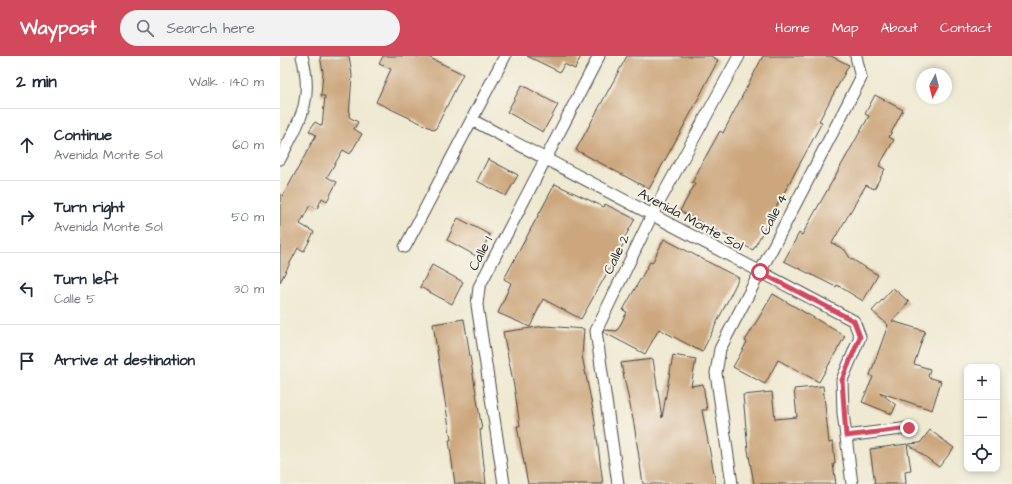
<!DOCTYPE html>
<html lang="en">
<head>
<meta charset="utf-8">
<style>
  :root { --surface:#fff; --page:#f2f2f3; --text:#1f2937; --muted:#747a83; --line:#e0e1e3; --accent:#d1495b }
  body { margin:0; font-family:"Architects Daughter",sans-serif; background:var(--page); color:var(--text) }
  .controls { position:absolute; right:12px; bottom:12px; display:grid; overflow:hidden; border-radius:8px; box-shadow:0 2px 6px #0003 }
  .controls button { width:36px; height:36px; display:grid; place-items:center; padding:0; border:0; border-bottom:1px solid var(--line); background:var(--surface); color:var(--text); font:20px sans-serif }
  .compass { position:absolute; left:636px; top:12px; width:36px; height:36px; border-radius:50%; background:var(--surface); box-shadow:0 2px 6px #0003; rotate:187deg }
  .stop { position:absolute; width:12px; height:12px; margin:-9px; border:3px solid #d1495b; border-radius:50%; background:#fff }
  .stop.end { background:#d1495b; border-color:#fff; box-shadow:0 1px 4px #0008 }
  .list { margin:0; padding:0; list-style:none }
  h2 { display:flex; justify-content:space-between; align-items:center; height:52px; margin:0; padding:0 16px; font-size:17px }
  h2 small { font-size:13px; font-weight:400; color:var(--muted) }
  .list li { display:grid; grid-template-columns:26px 1fr auto; gap:12px; align-items:center; box-sizing:border-box; height:72px; padding:0 16px; border-top:1px solid var(--line) }
  .list b { display:block; font-size:15px; white-space:nowrap }
  .list p { margin:0; font-size:13px; white-space:nowrap; color:var(--muted) }
  .list em { font-size:13px; font-style:normal; color:var(--muted) }
  .icon { flex:none; width:22px; height:22px; fill:none; stroke:currentColor; stroke-width:2; stroke-linecap:round; stroke-linejoin:round }
  .map { position:relative; flex:none; width:732px; height:428px; overflow:hidden }
  header { display:flex; align-items:center; gap:24px; box-sizing:border-box; height:56px; padding:0 20px; background:var(--accent); color:#fff }
  header strong { font-size:19px }
  nav { display:flex; gap:22px; margin-inline-start:auto; font-size:14px }
  .search { width:280px; height:36px; background:var(--page); display:flex; align-items:center; gap:10px; box-sizing:border-box; padding:0 14px; border-radius:22px; color:var(--muted); font-size:15px }
  main { display:flex }
  aside { flex:1; background:var(--surface) }
  .map>svg:first-child { display:block }
</style>
</head>
<body>
<header>
<strong>Waypost</strong>
<div class="search"><svg class="icon" aria-label="search" viewBox="0 0 24 24"><circle cx="10" cy="10" r="6"/><path d="M15 15l6 6"/></svg>Search here</div>
<nav><a>Home</a><a>Map</a><a>About</a><a>Contact</a></nav>
</header>
<main>
<aside>
<h2>2 min<small>Walk · 140 m</small></h2>
<ul class="list">
<li><svg class="icon" aria-label="ahead" viewBox="0 0 24 24"><path d="M12 20V5M6 11l6-6 6 6"/></svg><div><b>Continue</b><p>Avenida Monte Sol</p></div><em>60 m</em></li>
<li><svg class="icon" aria-label="right" viewBox="0 0 24 24"><path d="M7 20v-9h11M14 6l5 5-5 5"/></svg><div><b>Turn right</b><p>Avenida Monte Sol</p></div><em>50 m</em></li>
<li><svg class="icon" aria-label="left" viewBox="0 0 24 24"><path d="M17 20v-9H6M10 6l-5 5 5 5"/></svg><div><b>Turn left</b><p>Calle 5</p></div><em>30 m</em></li>
<li><svg class="icon" aria-label="arrive" viewBox="0 0 24 24"><path d="M6 21V4h12l-3 4 3 4H6"/></svg><div><b>Arrive at destination</b></div></li>
</ul>
</aside>
<div class="map">
<svg width="732" height="428" viewBox="0 0 732 428">
  <rect width="100%" height="100%" fill="#f7f3e8"/>
  <filter id="ink" filterUnits="userSpaceOnUse"><feTurbulence type="fractalNoise" baseFrequency=".025" numOctaves="2"/><feDisplacementMap in="SourceGraphic" scale="8" xChannelSelector="R" yChannelSelector="G"/><feConvolveMatrix kernelMatrix="1 2 1 2 8 2 1 2 1" color-interpolation-filters="sRGB"/></filter>
  <filter id="wash" filterUnits="userSpaceOnUse"><feTurbulence type="fractalNoise" baseFrequency=".012" numOctaves="4" result="noise"/><feDisplacementMap in="SourceGraphic" scale="16" xChannelSelector="R" yChannelSelector="G"/><feGaussianBlur stdDeviation="0.9" result="paint"/><feColorMatrix in="noise" values="0 0 0 0 0 0 0 0 0 0 0 0 0 0 0 0 0 1.4 0 .05"/><feComposite in="paint" operator="in"/></filter>
  <g filter="url(#wash)">
    <rect width="100%" height="100%" fill="#efe9d1"/>
    <g id="blocks">
      <g fill="#cca77e">
        <path d="M40,0h29l3,19 -3,42 9,5 -4,7 8,5 -12,20 -7,-4 -16,27 10,5 -10,19 -5,-3 -5,11 -7,-4 -10,19 14,8 -10,19 -6,-3 -18,34v-88l3,2 33,-61 -7,-4 6,-9 7,4 3,-30h-4l2,-24z"/>
        <path d="M103,0h43l37,18 -28,56 -59,-28 15,-33 -12,-5z"/>
        <path d="M247,0h54l-6,13 -11,-5 -4,8z"/>
        <path d="M347,0h84l7,4 -26,51 -43,78 -73,-39z"/>
        <path d="M483,0h68l18,9 -30,56 3,1 -11,21 -58,107 -73,-39 15,-27 -3,-1 9,-18 19,-34 3,2z"/>
        <path d="M242,29l36,20 -15,27 -36,-20z"/>
        <path d="M595,39l28,15 -14,27 5,3 -15,26 6,3 -11,20 -8,-4 -34,58 13,7 5,8 28,17 -15,26 -26,-16 -1,2 -52,-26 15,-28 3,2 67,-119 -4,-2z"/>
        <path d="M208,103l30,16 -12,21 -29,-15z"/>
        <path d="M275,128l49,23 1,-3 30,15 -14,25 2,1 -42,74 -38,-20 -13,28 -32,-14 13,-30 -7,-4z"/>
        <path d="M178,162l32,17 -12,22 -31,-17z"/>
        <path d="M384,183l75,39 -37,74 -43,-23 -14,25 -42,-22 1,-2 13,1 10,-19 -4,-2 27,-48 2,1z"/>
        <path d="M152,209l31,17 -11,22 -32,-17z"/>
        <path d="M613,232l16,14 -17,19 33,10 -11,33 16,5 -2,8 13,4 -9,29 -53,-18 17,13 -4,9 -30,-12 11,-25 -3,-2 18,-50 -16,-14z"/>
        <path d="M493,238l72,42 -26,46 -41,-22 -13,24 -32,-17 14,-25 -2,-1z"/>
        <path d="M184,263l18,111h-2l6,54h-31l-6,-44h2l-18,-116z"/>
        <path d="M265,270l39,3 -2,27 12,59 9,69h-75l-11,-58h3l-6,-40 -11,-54z"/>
        <path d="M393,299l23,4 -5,27 12,-2 4,26h-5l14,74h-73l-9,-60 -13,-61 32,-4 9,59z"/>
        <path d="M543,330l6,57 4,-1 2,22h-2l3,20h-82l-6,-34 -5,-55 29,-3 3,27 22,-2 -3,-28z"/>
        <path d="M650,374l24,18 -15,19 -31,-23 12,-1z"/>
        <path d="M627,388l4,26 -6,1 1,13h-31l-5,-35z"/>
      </g>
    </g>
  </g>
  <g filter="url(#ink)">
    <use href="#blocks" fill-opacity="0" stroke="#484844" stroke-width="1"/>
    <g fill="none" stroke-linecap="round" stroke-linejoin="round">
      <defs>
        <g id="street">
          <path d="M192,64l382,201 6,16 -18,43 1,33 9,71"/>
          <path d="M0,103c20,-39 34,-58 22,-103"/>
          <path d="M125,191l100,-191"/>
          <path d="M566,380l63,-8"/>
          <path d="M224,428l-27,-179 2,-18 120,-231"/>
          <path d="M338,428l-22,-153 56,-116 87,-159"/>
          <path d="M452,428l-16,-111 4,-24 141,-271 -5,-22"/>
        </g>
      </defs>
      <use href="#street" stroke="#484844" stroke-width="13"/>
      <use href="#street" stroke="#fff" stroke-width="11"/>
    </g>
  </g>
  <g fill="none" stroke-linecap="round" stroke-linejoin="round" filter="url(#ink)">
    <path stroke="#d1495b" stroke-width="5" d="M480,216l94,49 6,16 -18,43 4,56 63,-8"/>
  </g>
  <g text-anchor="middle" stroke-width="4" stroke-linejoin="round" paint-order="stroke">
    <g font-size="14" fill="#2b2b2b" stroke="#f7f3e8">
      <text transform="translate(493 158) rotate(-63)" y="5">Calle 4</text>
      <text transform="translate(411 163) rotate(28)" y="5">Avenida Monte Sol</text>
      <text transform="translate(200 197) rotate(-63)" y="5">Calle 1</text>
      <text transform="translate(336 198) rotate(-64)" y="5">Calle 2</text>
    </g>
  </g>
</svg>
<div class="controls">
<button>+</button>
<button>−</button>
<button><svg class="icon" aria-label="locate" viewBox="0 0 24 24"><circle cx="12" cy="12" r="6"/><path d="M12 2v4M12 18v4M2 12h4M18 12h4"/></svg></button>
</div>
<svg class="compass" viewBox="-18 -18 36 36"><path d="M0-13l5 13h-10z" fill="#e53935"/><path d="M0 13l5-13h-10z" fill="#747a83"/></svg>
<div class="stop" style="left:480px;top:216px"></div>
<div class="stop end" style="left:629px;top:372px"></div>
</div>
</main>
</body>
</html>
